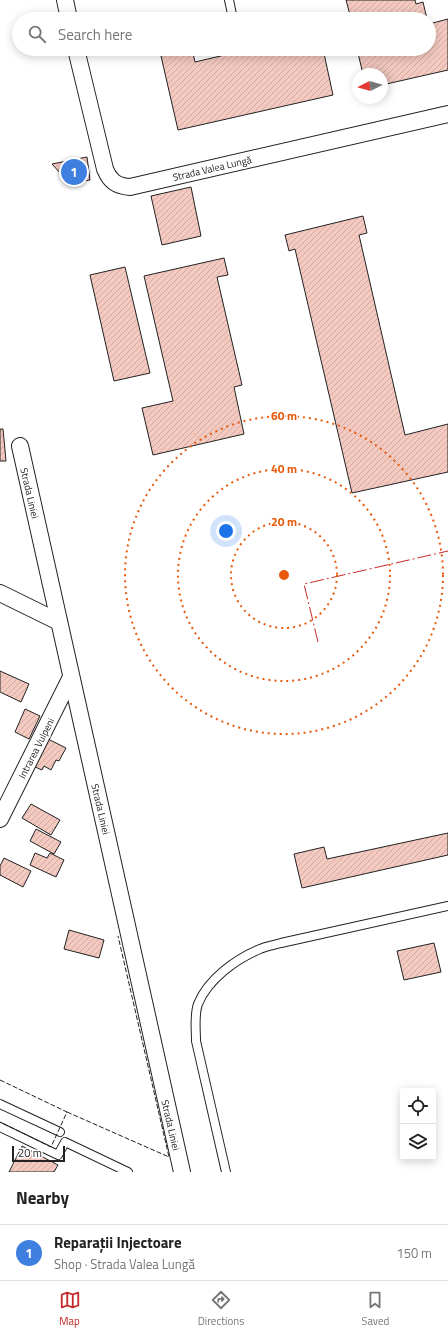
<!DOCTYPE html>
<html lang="en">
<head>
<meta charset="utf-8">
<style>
  :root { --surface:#fff; --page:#f2f2f2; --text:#222; --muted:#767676; --line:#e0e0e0; --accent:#c62828 }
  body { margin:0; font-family:"Titillium Web",sans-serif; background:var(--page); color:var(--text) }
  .controls { position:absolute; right:12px; bottom:12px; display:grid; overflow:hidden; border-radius:4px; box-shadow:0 2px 10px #0003 }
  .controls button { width:36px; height:36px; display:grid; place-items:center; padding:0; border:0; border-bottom:1px solid var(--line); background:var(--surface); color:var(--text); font:20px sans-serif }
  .compass { position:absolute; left:352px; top:68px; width:36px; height:36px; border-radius:50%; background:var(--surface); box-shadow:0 2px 10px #0003; rotate:264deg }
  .scale { position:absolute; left:12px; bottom:10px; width:53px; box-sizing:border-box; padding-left:4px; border:2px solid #222; border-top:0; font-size:11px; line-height:14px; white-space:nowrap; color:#222; -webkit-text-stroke:3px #fff; paint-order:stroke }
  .you { position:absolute; left:226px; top:531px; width:14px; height:14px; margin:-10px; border:3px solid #fff; border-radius:50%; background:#1a73e8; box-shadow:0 0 0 6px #1a73e833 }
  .badge { display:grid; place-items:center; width:26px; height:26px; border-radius:50%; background:var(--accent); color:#fff; font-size:13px; font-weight:700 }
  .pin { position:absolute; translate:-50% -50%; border:2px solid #fff; box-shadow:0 1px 4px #0006 }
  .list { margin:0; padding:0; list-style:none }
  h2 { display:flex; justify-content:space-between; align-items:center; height:52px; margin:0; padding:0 16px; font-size:17px }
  h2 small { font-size:13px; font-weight:400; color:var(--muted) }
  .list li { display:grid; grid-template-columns:26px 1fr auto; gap:12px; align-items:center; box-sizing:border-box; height:56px; padding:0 16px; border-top:1px solid var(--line) }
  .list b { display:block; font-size:15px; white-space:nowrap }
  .list p { margin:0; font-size:13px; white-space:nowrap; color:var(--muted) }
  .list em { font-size:13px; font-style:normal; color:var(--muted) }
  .icon { flex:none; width:22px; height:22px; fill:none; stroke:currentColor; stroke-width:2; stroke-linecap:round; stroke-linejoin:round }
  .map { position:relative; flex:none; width:448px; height:1172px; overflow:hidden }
  .search { position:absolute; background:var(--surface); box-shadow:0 2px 10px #0003; left:12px; right:12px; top:12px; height:44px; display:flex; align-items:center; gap:10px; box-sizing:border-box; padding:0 14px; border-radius:22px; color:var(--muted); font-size:15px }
  .sheet { height:108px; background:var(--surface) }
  nav { display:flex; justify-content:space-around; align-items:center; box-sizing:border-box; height:56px; border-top:1px solid var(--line); background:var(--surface); font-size:11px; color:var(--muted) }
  nav a { display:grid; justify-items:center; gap:2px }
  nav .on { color:var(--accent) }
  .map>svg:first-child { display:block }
</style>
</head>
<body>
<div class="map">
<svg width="448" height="1172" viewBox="0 0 448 1172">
  <defs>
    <pattern id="building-hatch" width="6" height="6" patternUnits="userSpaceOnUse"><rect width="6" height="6" fill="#f3c9c0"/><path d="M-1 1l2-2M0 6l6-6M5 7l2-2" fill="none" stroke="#d0aca5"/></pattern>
  </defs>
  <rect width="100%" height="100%" fill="#fff"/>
  <g fill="url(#building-hatch)" stroke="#222">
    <path d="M346,0h69l1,4 7,-2 4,17h-76z"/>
    <path d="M448,19v51l-66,15v-11h-19l-6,-25h72v-25z"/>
    <path d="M192,49l3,13 55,-13h73l10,46 -155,35 -17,-74z"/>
    <path d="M87,157l3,23 -21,3 -17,-19z"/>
    <path d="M191,187l10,49 -39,9 -11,-49z"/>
    <path d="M363,216l4,17 -8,2 46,200 43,-11v48l-96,21 -57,-244 -6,2 -4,-16z"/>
    <path d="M224,258l4,17 -11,2 25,108 -8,2 10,47 -91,21 -11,-47 31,-7 -29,-125z"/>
    <path d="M125,267l25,106 -36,8 -24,-106z"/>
    <path d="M0,429h3l3,32h-6z"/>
    <path d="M0,671l29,13 -8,18 -21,-10z"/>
    <path d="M25,709l15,7 -11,23 -14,-7z"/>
    <path d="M46,738l20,10 -7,13 -3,-1 -5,10 -7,-4 -2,4 -9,-4z"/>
    <path d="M31,804l29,16 -9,15 -29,-17z"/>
    <path d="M36,829l25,13 -7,12 -24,-13z"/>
    <path d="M448,833v22l-146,33 -8,-34 30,-7 3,12z"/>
    <path d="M35,853l12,5 3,-5 14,7 -8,17 -26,-12z"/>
    <path d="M4,858l27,13 -8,16 -23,-12v-9z"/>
    <path d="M69,930l35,10 -5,18 -35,-9z"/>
    <path d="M434,943l7,29 -37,8 -7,-29z"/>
    <path d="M22,1146l36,19 -4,7h-45z"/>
  </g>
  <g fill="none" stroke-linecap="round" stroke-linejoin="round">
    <defs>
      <g id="lane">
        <path d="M229,0l4,19"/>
        <path d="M0,1104l60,28"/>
        <path d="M0,1127l58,28 7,-13 63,30"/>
        <path d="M226,1172l-30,-131c0,-12 -2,-26 2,-37 10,-25 38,-45 62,-55 6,-3 14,-4 21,-6l167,-37"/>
      </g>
      <g id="street">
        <path d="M65,0l4,19"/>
        <path d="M76,49l29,120c5,12 11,17 25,18l318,-73"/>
        <path d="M20,446l162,726"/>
        <path d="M0,593l59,29"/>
        <path d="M0,819l71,-142"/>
      </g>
    </defs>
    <use href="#lane" stroke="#222" stroke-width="10"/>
    <use href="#street" stroke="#222" stroke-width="18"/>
    <use href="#lane" stroke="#fff" stroke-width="8"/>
    <use href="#street" stroke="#fff" stroke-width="16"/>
    <g stroke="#222" stroke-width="1" stroke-dasharray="5 2" stroke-linecap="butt">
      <path d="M0,1080l67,32 -16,35 -51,-25"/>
      <path d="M67,1112l102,45 -51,-221"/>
    </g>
    <path stroke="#c62828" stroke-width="1" stroke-dasharray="14 3 2 3" stroke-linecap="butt" d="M318,642l-14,-58 144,-33"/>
  </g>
  <g fill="none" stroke="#e8590c" stroke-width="2" stroke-dasharray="2 4">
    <circle cx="284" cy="575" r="53"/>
    <circle cx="284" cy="575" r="106"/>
    <circle cx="284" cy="575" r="159"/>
  </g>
  <g text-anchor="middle" stroke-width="3" stroke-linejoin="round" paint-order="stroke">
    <g font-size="10" fill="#222" stroke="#fff">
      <text transform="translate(212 168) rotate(-13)" y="4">Strada Valea Lungă</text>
      <text transform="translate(30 493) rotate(77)" y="4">Strada Liniei</text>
      <text transform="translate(36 748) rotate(-63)" y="4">Intrarea Vulpeni</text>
      <text transform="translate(101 809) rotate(77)" y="4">Strada Liniei</text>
      <text transform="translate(171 1125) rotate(77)" y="4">Strada Liniei</text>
    </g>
  </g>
  <circle cx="284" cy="575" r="6" fill="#e8590c" stroke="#fff" stroke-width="2"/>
  <g font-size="12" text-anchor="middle" font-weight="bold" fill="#e8590c" stroke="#fff" stroke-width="3" stroke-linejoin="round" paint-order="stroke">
    <text x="284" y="420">60 m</text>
    <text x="284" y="473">40 m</text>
    <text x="284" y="526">20 m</text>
  </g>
</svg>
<div class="controls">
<button><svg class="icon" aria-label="locate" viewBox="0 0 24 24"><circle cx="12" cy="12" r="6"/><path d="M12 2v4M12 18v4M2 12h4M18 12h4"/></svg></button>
<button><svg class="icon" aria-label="layers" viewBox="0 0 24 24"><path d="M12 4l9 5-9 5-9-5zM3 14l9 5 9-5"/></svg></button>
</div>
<svg class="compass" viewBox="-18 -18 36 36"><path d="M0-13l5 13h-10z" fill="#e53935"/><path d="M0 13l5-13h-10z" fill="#767676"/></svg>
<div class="scale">20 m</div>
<div class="you"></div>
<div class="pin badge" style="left:74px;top:172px;background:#3f7fe0">1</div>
<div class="search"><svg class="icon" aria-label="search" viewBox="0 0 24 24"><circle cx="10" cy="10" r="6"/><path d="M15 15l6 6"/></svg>Search here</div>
</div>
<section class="sheet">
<h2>Nearby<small></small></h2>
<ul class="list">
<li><span class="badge" style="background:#3f7fe0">1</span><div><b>Reparații Injectoare</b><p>Shop · Strada Valea Lungă</p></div><em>150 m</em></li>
</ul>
</section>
<nav>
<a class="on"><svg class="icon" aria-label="map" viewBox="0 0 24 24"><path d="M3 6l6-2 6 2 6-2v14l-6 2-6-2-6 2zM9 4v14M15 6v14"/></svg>Map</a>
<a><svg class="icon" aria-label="directions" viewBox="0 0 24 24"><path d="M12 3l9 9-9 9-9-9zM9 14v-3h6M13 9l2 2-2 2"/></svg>Directions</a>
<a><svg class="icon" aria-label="saved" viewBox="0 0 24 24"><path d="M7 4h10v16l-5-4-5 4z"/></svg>Saved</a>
</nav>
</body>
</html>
